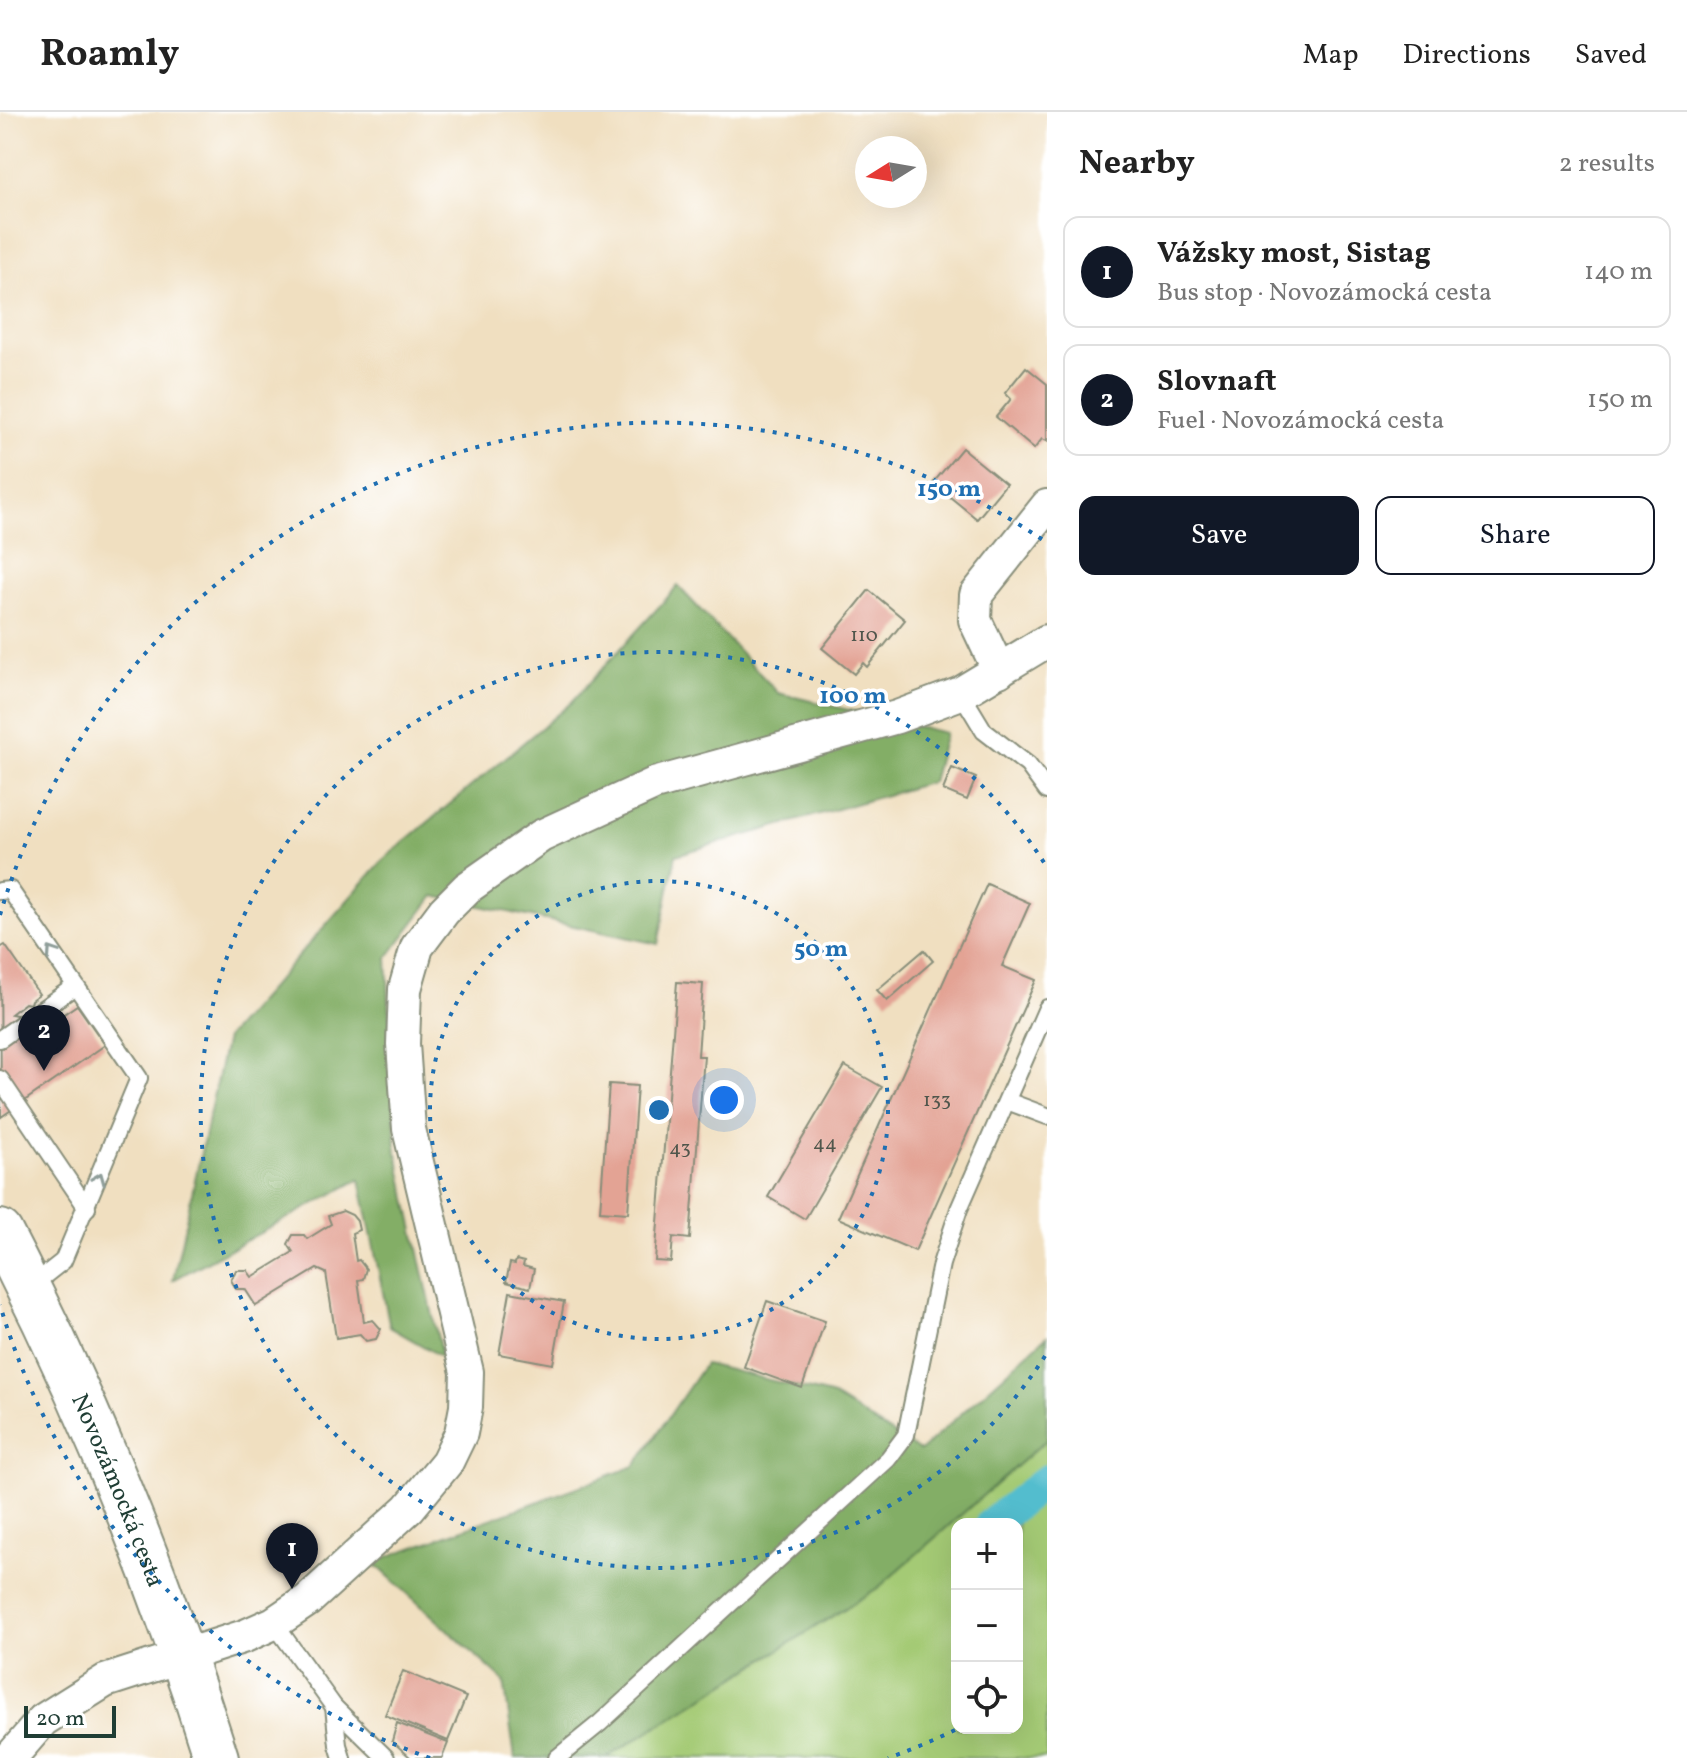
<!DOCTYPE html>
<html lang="en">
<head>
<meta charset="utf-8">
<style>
  :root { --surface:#fff; --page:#f6f6f6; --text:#222; --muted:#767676; --line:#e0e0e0; --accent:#111827 }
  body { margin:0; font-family:Vollkorn,serif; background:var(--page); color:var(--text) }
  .controls { position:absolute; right:24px; bottom:24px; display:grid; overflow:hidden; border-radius:16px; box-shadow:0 8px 32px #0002 }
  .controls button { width:72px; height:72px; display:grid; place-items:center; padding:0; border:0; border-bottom:2px solid var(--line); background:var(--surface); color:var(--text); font:40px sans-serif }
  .compass { position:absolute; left:855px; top:24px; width:72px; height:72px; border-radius:50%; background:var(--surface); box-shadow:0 8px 32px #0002; rotate:259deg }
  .scale { position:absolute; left:24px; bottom:20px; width:92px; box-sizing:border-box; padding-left:8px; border:4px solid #1f3d34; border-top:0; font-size:22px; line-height:28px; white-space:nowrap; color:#1f3d34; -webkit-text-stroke:6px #fff; paint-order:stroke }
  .you { position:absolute; left:724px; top:988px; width:28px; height:28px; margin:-20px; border:6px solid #fff; border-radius:50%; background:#1a73e8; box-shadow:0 0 0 12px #1a73e833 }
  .badge { display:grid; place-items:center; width:52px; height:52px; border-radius:50%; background:var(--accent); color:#fff; font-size:26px; font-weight:700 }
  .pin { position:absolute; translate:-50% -66px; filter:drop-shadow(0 2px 4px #0008) }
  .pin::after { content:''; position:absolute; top:42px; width:28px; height:24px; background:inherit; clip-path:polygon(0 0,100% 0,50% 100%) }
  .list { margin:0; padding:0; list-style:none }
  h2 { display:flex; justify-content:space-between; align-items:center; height:104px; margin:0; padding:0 32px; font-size:34px }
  h2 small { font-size:26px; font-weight:400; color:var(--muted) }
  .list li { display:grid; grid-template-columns:52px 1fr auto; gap:24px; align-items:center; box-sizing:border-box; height:112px; margin:0 16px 16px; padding:0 16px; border:2px solid var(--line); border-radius:16px }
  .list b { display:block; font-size:30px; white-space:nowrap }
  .list p { margin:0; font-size:26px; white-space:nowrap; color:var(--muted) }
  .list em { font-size:26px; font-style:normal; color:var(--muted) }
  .actions { display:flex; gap:16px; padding:24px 32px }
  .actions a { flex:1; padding:18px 0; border:2px solid var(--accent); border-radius:16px; text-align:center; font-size:28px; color:var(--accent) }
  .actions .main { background:var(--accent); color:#fff }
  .icon { flex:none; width:44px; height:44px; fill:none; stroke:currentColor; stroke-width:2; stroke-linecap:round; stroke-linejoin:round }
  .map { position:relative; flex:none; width:1047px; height:1646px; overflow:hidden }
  header { display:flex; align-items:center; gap:48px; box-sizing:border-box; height:112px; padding:0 40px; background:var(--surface); border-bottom:2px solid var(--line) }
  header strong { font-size:38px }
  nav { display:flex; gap:44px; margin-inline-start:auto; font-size:28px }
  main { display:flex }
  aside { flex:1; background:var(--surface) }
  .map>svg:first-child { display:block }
</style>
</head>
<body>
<header>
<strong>Roamly</strong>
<nav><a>Map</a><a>Directions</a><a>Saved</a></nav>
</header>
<main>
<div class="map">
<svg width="1047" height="1646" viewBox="0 0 1047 1646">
  <rect width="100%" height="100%" fill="#fff"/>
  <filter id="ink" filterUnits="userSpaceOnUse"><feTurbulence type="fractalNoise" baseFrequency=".0125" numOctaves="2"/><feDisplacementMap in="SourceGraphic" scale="16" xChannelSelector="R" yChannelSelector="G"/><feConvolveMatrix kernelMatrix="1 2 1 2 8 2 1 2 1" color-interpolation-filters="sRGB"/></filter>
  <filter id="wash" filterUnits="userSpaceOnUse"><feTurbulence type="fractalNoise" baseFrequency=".006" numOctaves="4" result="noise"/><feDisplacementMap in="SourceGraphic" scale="32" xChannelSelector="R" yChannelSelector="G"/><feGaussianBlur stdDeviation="1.8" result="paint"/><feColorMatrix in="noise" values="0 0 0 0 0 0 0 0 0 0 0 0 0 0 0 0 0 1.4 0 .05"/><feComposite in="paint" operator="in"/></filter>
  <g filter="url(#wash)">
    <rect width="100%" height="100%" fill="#f0dfc0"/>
    <path fill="#a4ca74" stroke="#628454" stroke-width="2" fill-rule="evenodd" d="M1047,1327v319h-441l273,-171zM957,1412h60v204h-60z"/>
    <g fill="#83ae66" stroke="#51764d" stroke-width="2">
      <path d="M678,474l100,107 167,40 -13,49 -256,73 -18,89 -224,-48 -47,62 9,191 46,208 -52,-30 -30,-148 -187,101 53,-242 158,-179 187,-156z"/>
      <path d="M1047,1224v103l-168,148 -273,171h-91l-11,-77 -131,-119 262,-96 70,-102 125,31 90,56z"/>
    </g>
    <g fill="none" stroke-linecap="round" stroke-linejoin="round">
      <path stroke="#52bdce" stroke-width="32" d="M991,1412l56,-44"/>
    </g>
    <g id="blocks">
      <g fill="#e3a394">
        <path d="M1026,255l21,17v57l-5,-2 -8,10 -38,-32 15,-18 -6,-6z"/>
        <path d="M962,336l44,36 -29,35 -44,-36z"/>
        <path d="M869,478l36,30 -38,47 -4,-4 -9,11 -32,-26z"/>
        <path d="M952,656l24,10 -9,22 -24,-10z"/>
        <path d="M987,772l43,19 -28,63 34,14 -121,271 -77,-33z"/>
        <path d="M5,833l34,49 -8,6 -1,4 -5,-1 -14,11 41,8 25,-17 28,40 -104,72 -1,-169z"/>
        <path d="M924,838l9,11 -46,40 -10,-11z"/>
        <path d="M677,870l26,2 -5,72h6l-14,183 -17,-2 -2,25 -16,-1z"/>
        <path d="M845,954l37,21 -77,132 -37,-22z"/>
        <path d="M609,972l28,2 -9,127 -28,-2z"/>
        <path d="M343,1099l9,4 5,6 2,9 -7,3 4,28 3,-1 7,9 -3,10 -5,1 6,42 9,-2 8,9 -5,10 -10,2 -6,-7 -24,4 -10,-65 -9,-4 -61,37 -11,-17h-9l-5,-9 5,-10h11l5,7 41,-25 -5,-8 5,-9h11l3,4 24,-15 -3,-8z"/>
        <path d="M516,1148l8,2 -1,4 11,3 -4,19 -24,-6 4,-19 5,1z"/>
        <path d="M510,1180l54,10 -11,62 -54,-10z"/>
        <path d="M767,1189l58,20 -23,67 -58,-21z"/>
        <path d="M403,1559l63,26 -18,44 -63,-26z"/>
        <path d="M397,1611l51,20 -6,15h-31l-19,-17z"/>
      </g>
    </g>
  </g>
  <g filter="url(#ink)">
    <use href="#blocks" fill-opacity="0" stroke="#888e7a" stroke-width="2"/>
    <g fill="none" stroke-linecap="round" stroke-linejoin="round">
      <defs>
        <g id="service">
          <path d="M961,581l23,38 44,34 19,26"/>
          <path d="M0,779l10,-1 129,188 -76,183 -33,26"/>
          <path d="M0,927l75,-53"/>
          <path d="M0,967l87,129"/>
          <path d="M1007,989l40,15"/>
          <path d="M274,1511l60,84 52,51"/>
          <path d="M334,1595l4,38 4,13"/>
          <path d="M557,1646l43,-35 288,-264 18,-24 35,-171 18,-55 88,-201"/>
        </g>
        <g id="minor">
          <path d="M999,559l-24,-51 1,-25 71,-89"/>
          <path d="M10,1646l33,-38 62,-39 140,-45 29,-13 34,-23 101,-92 38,-46 14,-29 5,-26 1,-35 -58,-243 -6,-85 2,-55 12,-42 27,-36 23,-23 74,-52 113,-52 243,-67 64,-24 86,-52"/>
        </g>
        <g id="primary">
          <path id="s1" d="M0,1120c88,170 159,343 216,526"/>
        </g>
      </defs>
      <use href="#service" stroke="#888e7a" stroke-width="20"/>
      <use href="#minor" stroke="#888e7a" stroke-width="36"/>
      <use href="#primary" stroke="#888e7a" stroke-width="48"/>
      <use href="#service" stroke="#fff" stroke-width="16"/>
      <use href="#minor" stroke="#fff" stroke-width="32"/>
      <use href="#primary" stroke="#fff" stroke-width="44"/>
    </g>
    <defs><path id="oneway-chevron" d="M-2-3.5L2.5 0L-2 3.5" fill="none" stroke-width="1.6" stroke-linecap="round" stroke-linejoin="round" transform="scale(2)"/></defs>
    <g stroke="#8f9e9a">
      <use href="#oneway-chevron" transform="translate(52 840) rotate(-124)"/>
      <use href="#oneway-chevron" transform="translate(99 1066) rotate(-68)"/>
    </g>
  </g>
  <g fill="none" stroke="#1f6fb2" stroke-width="4" stroke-dasharray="4 8">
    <circle cx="659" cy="998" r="229"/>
    <path d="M1045 1244A458 458 0 1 1 1045 752"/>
    <path d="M955 1618A687 687 0 0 1 888 1646M430 1646A687 687 0 0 1 0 1193M0 803A687 687 0 0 1 1043 428"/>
  </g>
  <g text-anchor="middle" stroke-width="7" stroke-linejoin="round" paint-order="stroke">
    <g font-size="20" fill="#50564c">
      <text x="864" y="529">110</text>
      <text x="937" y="994">133</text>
      <text x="825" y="1037">44</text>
      <text x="680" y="1042">43</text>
    </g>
    <g font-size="24" fill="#1f3d34" stroke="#fff">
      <text dy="8" stroke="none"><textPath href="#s1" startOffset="284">Novozámocká cesta</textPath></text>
    </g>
  </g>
  <circle cx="659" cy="998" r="12" fill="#1f6fb2" stroke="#fff" stroke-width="4"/>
  <g font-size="24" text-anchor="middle" font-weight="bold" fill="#1f6fb2" stroke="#fff" stroke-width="7" stroke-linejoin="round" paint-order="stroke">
    <text x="949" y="384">150 m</text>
    <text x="853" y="591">100 m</text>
    <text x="821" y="844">50 m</text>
  </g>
</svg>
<div class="controls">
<button>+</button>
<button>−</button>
<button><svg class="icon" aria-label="locate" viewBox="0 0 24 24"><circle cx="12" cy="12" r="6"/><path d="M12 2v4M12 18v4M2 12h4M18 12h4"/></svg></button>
</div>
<svg class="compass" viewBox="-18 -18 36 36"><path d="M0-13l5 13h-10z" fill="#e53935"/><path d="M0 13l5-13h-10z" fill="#767676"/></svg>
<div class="scale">20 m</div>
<div class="you"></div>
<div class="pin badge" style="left:292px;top:1477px">1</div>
<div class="pin badge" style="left:44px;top:959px">2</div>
</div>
<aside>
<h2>Nearby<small>2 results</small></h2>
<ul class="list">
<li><span class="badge">1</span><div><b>Vážsky most, Sistag</b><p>Bus stop · Novozámocká cesta</p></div><em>140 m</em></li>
<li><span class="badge">2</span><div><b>Slovnaft</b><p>Fuel · Novozámocká cesta</p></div><em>150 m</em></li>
</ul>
<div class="actions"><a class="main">Save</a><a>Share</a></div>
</aside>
</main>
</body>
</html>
